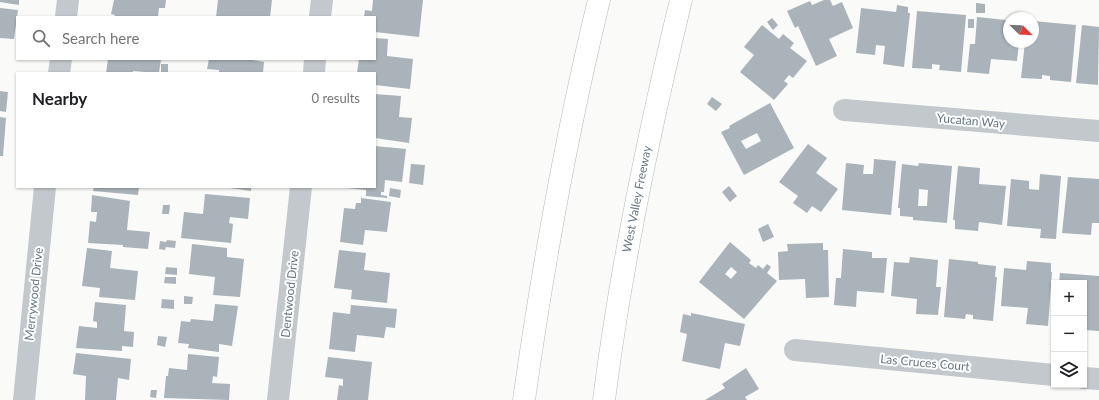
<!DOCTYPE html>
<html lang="en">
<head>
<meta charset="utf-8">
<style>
  :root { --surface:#fff; --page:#f2f2f2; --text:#202124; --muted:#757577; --line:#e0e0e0 }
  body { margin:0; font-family:Lato,sans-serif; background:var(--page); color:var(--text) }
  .controls { position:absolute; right:12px; bottom:12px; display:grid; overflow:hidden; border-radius:0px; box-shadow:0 1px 3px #0004 }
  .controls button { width:36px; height:36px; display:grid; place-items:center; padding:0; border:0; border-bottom:1px solid var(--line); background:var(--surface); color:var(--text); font:20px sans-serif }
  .compass { position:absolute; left:1003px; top:12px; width:36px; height:36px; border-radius:50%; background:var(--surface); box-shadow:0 1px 3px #0004; rotate:114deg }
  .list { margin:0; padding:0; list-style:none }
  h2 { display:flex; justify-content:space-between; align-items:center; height:52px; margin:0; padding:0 16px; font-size:17px }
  h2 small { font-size:13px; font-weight:400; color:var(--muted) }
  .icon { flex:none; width:22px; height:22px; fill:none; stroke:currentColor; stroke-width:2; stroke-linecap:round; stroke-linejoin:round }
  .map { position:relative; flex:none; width:1099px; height:400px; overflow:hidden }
  .search { position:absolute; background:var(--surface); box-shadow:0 1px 3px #0004; left:16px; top:16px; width:360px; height:44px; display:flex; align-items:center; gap:10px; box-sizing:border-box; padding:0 14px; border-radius:0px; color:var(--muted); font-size:15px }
  .panel { position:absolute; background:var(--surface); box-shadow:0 1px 3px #0004; left:16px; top:72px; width:360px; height:116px; border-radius:0px }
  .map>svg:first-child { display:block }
</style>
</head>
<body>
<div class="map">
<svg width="1099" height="400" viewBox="0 0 1099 400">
  <rect width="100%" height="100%" fill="#fafaf8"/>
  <g fill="#aab3b9" fill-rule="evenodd">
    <path d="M0,0h19v5l-19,-3z"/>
    <path d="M114,0h52l-1,8h-6l-1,9h-44l1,-2 -4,-1z"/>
    <path d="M218,0h54l-2,17h-54z"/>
    <path d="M373,0h50l-4,37 -44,-5v-15h-11l1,-7 7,1z"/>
    <path d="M824,0h6l3,6 9,-4 11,26 -24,11 8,17 -21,10 -18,-40 -3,2 -8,-17 23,-10 2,4z"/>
    <path d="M976,3l9,1v9h-9z"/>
    <path d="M897,5l11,2v6h2l-6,54 -21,-3 2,-18 -9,-1 -1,10 -19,-2 5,-45 35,4z"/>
    <path d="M0,8l18,2 -4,29 -14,-1z"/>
    <path d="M917,11l49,4 -5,57 -22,-2 1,-5 -8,-1v5l-20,-1z"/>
    <path d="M977,17l29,3 -1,5h4v17h10l-2,19 -26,-2 -2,15 -22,-2 3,-28h5z"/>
    <path d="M772,18l6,7 -5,5 -6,-8z"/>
    <rect x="968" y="19" width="6" height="9"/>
    <path d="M1033,21l43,4 -5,57 -21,-2v-4l-8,-1v4l-21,-1 4,-36h8z"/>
    <path d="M762,25l17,14 4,-5 11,9 -4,5 17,13 -14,17 -4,-3 -5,6 4,3 -14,16 -34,-28 14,-17 -10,-8z"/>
    <path d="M1082,25l17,2 -1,58 -22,-2z"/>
    <path d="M375,38l13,1 -1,17 26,3 -3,30 -35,-4v-12h-18l2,-14h16z"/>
    <path d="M108,59h53l-2,14 -26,-2v2h-27z"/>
    <path d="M209,59h39l16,3 -1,11h-44v-3l-12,-1z"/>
    <path d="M161,64h7v9l-7,-1z"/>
    <path d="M0,91l8,1 -2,20 -6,-1z"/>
    <path d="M375,94l26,2 -2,21 13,1 -3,25 -34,-5z"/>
    <path d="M712,97l10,7 -6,7 -9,-7z"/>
    <path d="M770,103l24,45 -50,27 -23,-43 9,-4 -1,-2zM757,133l4,8 -15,8 -5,-8z"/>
    <path d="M0,117l6,1 -3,38h-3z"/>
    <path d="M808,144l19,14 -11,15 22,16 -17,23 -9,-6 -5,7 -14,-10 5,-7 -19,-14z"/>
    <path d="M375,146l31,3 -4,33 -17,-2 -1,12h-3v3l6,1v2l-21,-2v-6l-19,-2 1,-1h27z"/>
    <path d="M874,159l22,2 -5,54 -49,-5 4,-47 18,2 -1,9h10z"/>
    <path d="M919,163l33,3 -5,57 -34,-3v-3l-13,-1v-8h-2l4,-44 16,2zM919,189l9,1 -1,16h-9z"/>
    <path d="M411,164l14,1 -2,20 -14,-2z"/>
    <path d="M958,166l22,2 -1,16 27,2 -4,39 -23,-3 -1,9 -23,-2v-9h-2z"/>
    <path d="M1040,174l21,2 -5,63 -16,-1 1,-9 -34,-3 4,-47 18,2v8l10,1z"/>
    <path d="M1068,177l31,2v44h-7l-1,12 -29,-2z"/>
    <path d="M729,186l8,10 -7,6 -8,-10z"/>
    <path d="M94,187h45l-1,8 -45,-4z"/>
    <path d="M223,187h28v4z"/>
    <path d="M390,188l11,2 -1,8 -11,-2z"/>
    <path d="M205,194l45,4 -2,21 -18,-2 -1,6 4,1 -2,19 -50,-5 3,-26 19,2z"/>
    <path d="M92,195l38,6 -3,29 23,2 -2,17 -25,-2v-2l-35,-2 2,-22 6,1 1,-10h-6z"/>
    <path d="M361,198l30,4 -4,30 -22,-2 -2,15 -23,-3 4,-34 11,1 1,-6h5z"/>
    <path d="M163,205h7l-1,9h-7z"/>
    <path d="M768,224l6,13 -11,5 -5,-13z"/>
    <path d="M167,240l9,1 -1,7 -9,-1 -1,3 -6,-1 1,-8 6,1z"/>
    <path d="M730,242l21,18 -2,3 7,5 2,-3 5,4 4,-5 4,3 -4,6 10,8 -33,38 -45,-37zM731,267l6,5 -6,7 -6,-5z"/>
    <path d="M823,243v7h5l1,47 -23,1 -1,-19 -26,1 -1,-28 10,-1 -1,-7z"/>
    <path d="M192,244l35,4v9l17,2 -4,38 -27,-2 2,-18 -26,-3z"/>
    <path d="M87,248l25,3 -2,17 28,3 -3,29 -36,-3 1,-9 -18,-2z"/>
    <path d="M843,249l29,3v6h15l-3,35 -27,-2 -1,16 -22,-2 2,-27h5z"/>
    <path d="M339,250l27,3 -2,17 26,3 -3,30 -36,-4 1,-9 -18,-2z"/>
    <path d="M910,257l28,3 -2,27h5l-3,28 -22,-1 1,-15 -26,-3 3,-34 15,1z"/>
    <path d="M949,259l29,3v2l18,2 -1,11h2l-4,44 -20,-2v-4l-7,-1 -1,5 -21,-2z"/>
    <path d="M1027,261l24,2v9h1l-4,54 -22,-2 2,-16 -27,-2 3,-38 22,2z"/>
    <path d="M166,267l11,1v7l-12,-1z"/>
    <path d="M1060,273l39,3v55l-15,-1v-47h-25z"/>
    <path d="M165,277h11v7l-12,-1z"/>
    <path d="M184,296l9,1 -1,7h-8z"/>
    <path d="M162,299l12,1v9l-13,-1z"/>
    <path d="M95,302l31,3 -2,26 10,1 -1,15 -11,-1v5l-46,-3 3,-22 18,2v-6l-4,-1z"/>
    <path d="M215,304l23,2 -6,40 -13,-2v8l-31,-4 1,-4 -11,-1 3,-22 9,1 1,-3 22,2z"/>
    <path d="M351,305l46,4 -2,19 -9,-1 -2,11 -27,-3 -2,17 -26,-3 4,-37 17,2z"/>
    <path d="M691,313l54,11 -5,22 -15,-3 -5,26 -38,-8 5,-27 -7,-2 3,-18 8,2z"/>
    <path d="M158,336l9,1 -2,10 -8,-2z"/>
    <path d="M76,353l55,6 -2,21 -11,-2 -2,22h-31l1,-24 -13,-2z"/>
    <path d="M188,354l31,3 -2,20 -4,-1 -1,7 18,1 -1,16 -65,-2 2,-22h2l1,-8 18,2z"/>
    <path d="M328,357l44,5 -4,38h-31l2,-15 4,1v-7l-18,-2z"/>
    <path d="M746,368l13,21 -14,8 2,3h-42l20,-12 -3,-4z"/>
    <path d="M151,390h6l-1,8 -6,-1z"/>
  </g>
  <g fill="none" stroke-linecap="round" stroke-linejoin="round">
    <defs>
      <g id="highway">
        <path d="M524,400c19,-135 43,-268 75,-400"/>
        <path d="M604,400c17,-135 45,-268 77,-400"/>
      </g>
    </defs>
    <use href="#highway" stroke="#b4b9bd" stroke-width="23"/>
    <g stroke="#c3c8cc" stroke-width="22">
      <path d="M66,17l2,-17"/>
      <path d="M320,17l2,-17"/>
      <path d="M59,73l2,-14"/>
      <path d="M314,73l1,-14"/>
      <path d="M844,110l255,21"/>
      <path d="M795,350l259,25"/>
      <path d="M1084,378l15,1"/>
      <path d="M24,400l21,-213"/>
      <path d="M278,400l23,-213"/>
    </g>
    <use href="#highway" stroke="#fff" stroke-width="22"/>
  </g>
  <g text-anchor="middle" stroke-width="4" stroke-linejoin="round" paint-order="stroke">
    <g font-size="12" fill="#657683" stroke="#fff">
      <text transform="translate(971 121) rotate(5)" y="4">Yucatan Way</text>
      <text transform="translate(637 199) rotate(-79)" y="4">West Valley Freeway</text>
      <text transform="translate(34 294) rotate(-84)" y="4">Merrywood Drive</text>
      <text transform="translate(290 294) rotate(-84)" y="4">Dentwood Drive</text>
      <text transform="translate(925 363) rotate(5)" y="4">Las Cruces Court</text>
    </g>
  </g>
</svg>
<div class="controls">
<button>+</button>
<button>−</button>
<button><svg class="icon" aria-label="layers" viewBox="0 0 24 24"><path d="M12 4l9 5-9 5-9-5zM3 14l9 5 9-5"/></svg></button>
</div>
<svg class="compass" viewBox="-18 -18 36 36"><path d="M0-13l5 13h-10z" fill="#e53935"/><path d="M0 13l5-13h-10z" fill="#757577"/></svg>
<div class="search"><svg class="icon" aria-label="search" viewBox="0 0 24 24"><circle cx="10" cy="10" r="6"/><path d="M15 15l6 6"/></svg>Search here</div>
<section class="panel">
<h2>Nearby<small>0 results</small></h2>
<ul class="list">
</ul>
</section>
</div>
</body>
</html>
